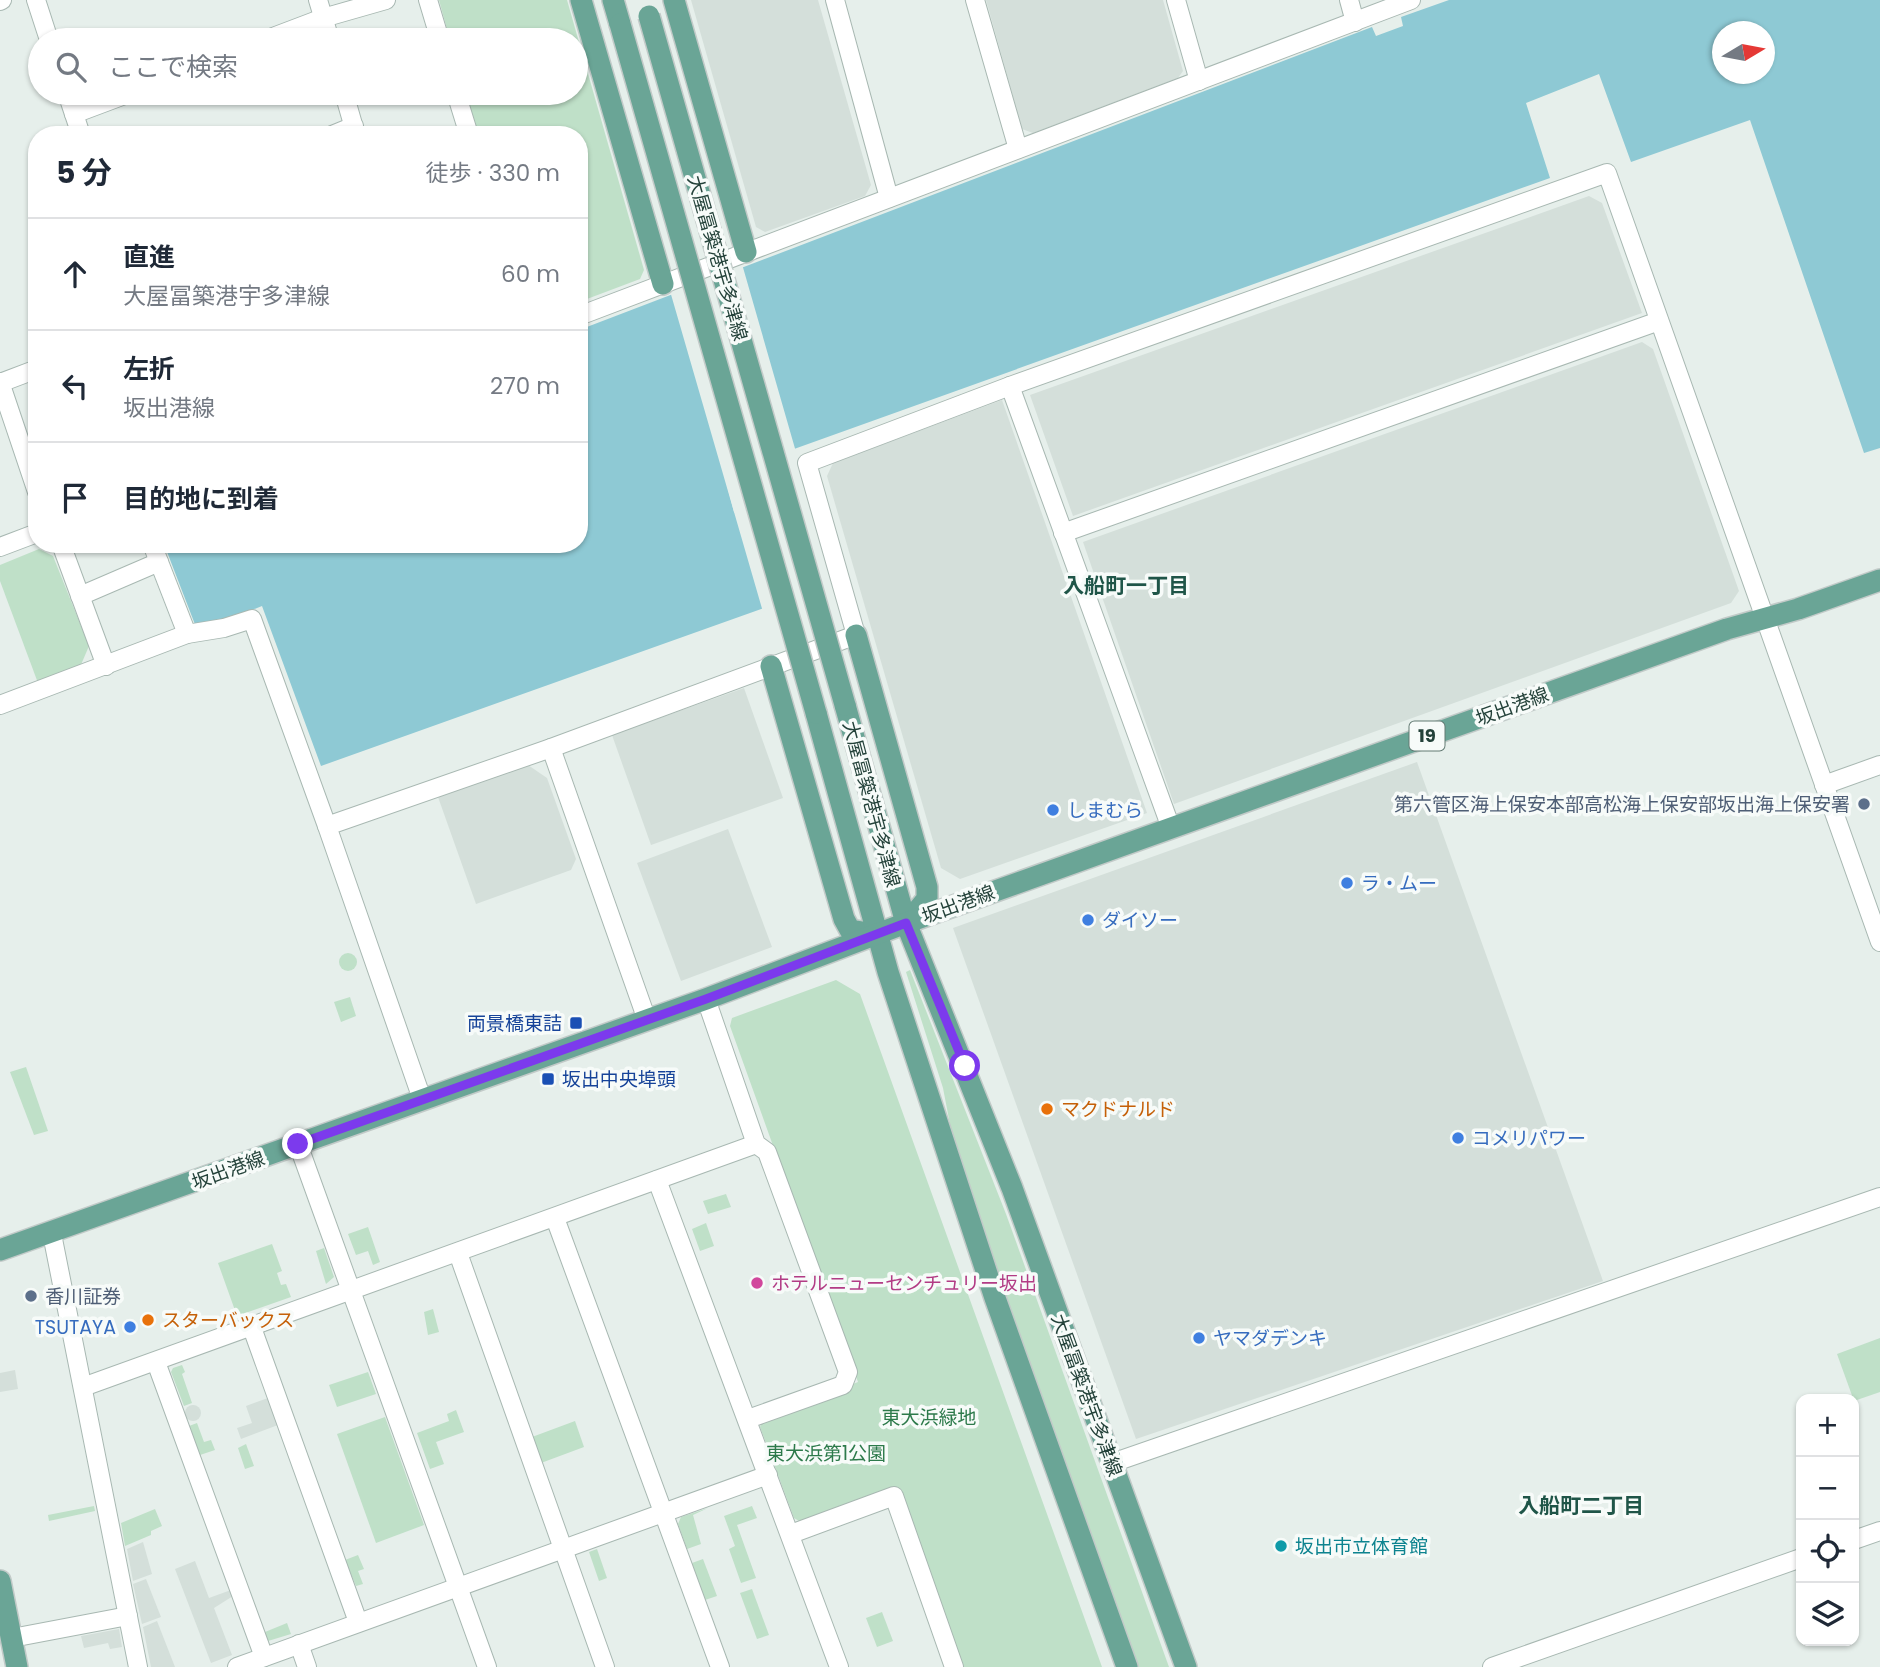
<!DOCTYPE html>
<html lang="ja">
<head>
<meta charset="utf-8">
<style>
  :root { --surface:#fff; --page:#f2f2f3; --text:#1f2937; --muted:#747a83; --line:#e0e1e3 }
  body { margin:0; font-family:Poppins,"Noto Sans JP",sans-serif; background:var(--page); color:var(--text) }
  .controls { position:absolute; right:21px; bottom:21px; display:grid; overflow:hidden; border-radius:14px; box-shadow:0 2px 5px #0004 }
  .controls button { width:63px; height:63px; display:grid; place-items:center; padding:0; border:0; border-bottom:2px solid var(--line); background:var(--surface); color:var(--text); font:35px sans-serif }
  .compass { position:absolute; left:1712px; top:21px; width:63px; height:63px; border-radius:50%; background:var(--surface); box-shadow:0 2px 5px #0004; rotate:80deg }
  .stop { position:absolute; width:21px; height:21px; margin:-16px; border:5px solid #7c3aed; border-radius:50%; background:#fff }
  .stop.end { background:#7c3aed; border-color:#fff; box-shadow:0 2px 7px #0008 }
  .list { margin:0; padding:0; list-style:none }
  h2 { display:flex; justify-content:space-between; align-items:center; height:91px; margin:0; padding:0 28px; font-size:30px }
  h2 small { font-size:23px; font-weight:400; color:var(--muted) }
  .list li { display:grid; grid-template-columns:46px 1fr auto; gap:21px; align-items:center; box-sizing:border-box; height:112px; padding:0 28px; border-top:2px solid var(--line) }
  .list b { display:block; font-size:26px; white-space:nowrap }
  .list p { margin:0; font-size:23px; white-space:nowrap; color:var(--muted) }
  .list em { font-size:23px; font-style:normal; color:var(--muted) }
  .icon { flex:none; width:38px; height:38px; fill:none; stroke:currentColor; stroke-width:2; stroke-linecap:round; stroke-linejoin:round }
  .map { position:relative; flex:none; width:1880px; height:1667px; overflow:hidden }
  .search { position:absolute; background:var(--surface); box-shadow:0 2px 5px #0004; left:28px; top:28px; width:560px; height:77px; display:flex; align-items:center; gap:18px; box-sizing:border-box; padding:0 24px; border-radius:38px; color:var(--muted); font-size:26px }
  .panel { position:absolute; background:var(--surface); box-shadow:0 2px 5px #0004; left:28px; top:126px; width:560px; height:427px; border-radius:28px }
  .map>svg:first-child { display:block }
</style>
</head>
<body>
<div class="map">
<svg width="1880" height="1667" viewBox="0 0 1880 1667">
  <rect width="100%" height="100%" fill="#e6efeb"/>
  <g fill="#d4dfda">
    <path d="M691,0h127l53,185 -6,11 -100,36 -9,-5z"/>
    <path d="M986,0h177l20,71 -5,7 -145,55 -11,-4z"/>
    <path d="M1589,196l13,7 40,110 -569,203 -43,-121z"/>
    <path d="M1642,342l11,7 86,242 -8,12 -557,201 -91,-262z"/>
    <path d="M1002,400l145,413 -187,66 -19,-11 -114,-392 6,-13z"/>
    <path d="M744,688l39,110 -132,47 -39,-110z"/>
    <path d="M1417,762l186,519 -467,158 -183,-511z"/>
    <path d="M528,765l19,13 29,81 -5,11 -95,34 -38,-107z"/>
    <path d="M728,829l44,118 -91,34 -44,-118z"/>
    <path d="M15,1370l3,19 -18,3v-19z"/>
    <path d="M268,1398l10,27 -37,14 -4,-11 15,-5 -6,-17z"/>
    <circle cx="193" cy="1413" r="8"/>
    <path d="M143,1542l9,32 -19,7 -6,-32z"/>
    <path d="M195,1561l14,37 22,-8 2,6 -19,12 18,47 -21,8 -36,-94z"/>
    <path d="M146,1579l15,38 -19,7 -9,-40z"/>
    <path d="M157,1621l18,46h-24l-8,-40z"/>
    <path d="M119,1629l3,18 -12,2 -2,-6 -24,5 -3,-12z"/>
  </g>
  <g fill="#bfe0c8">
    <path d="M439,0h128l77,270 -4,9 -61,23v-167h-101l-12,-42h110v-53h-126z"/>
    <path d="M39,549l14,7 36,90 -9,21 -42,16 -38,-102v-16z"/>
    <circle cx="348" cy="962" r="9"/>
    <path d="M910,970l96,244 163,453h-31l-161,-445 -24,-82 -10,-52 -37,-116z"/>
    <path d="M836,980l24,14 242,673h-142l-65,-179 -96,33 -5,-3 -34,-91 3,-7 95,-38 -128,-356 2,-8z"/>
    <path d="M350,997l6,19 -15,6 -7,-20z"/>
    <path d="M26,1067l22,64 -14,4 -24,-63z"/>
    <path d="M726,1194l5,13 -23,7 -5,-13z"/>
    <path d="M706,1223l8,23 -14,5 -8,-22z"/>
    <path d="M368,1227l12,35 -7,3 -5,-14 -12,4 -8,-21z"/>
    <path d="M272,1244l10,27 -5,2 4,12 5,-1 5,13 -54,19 -19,-53z"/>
    <path d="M324,1248l10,29 -8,7 -10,-33z"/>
    <path d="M433,1309l6,23 -11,3 -4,-23z"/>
    <path d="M1880,1338v54l-26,9 -17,-47z"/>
    <path d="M182,1365l3,7 -3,2 10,29 -8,3 -13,-34 2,-4z"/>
    <path d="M368,1372l8,22 -39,13 -8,-22z"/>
    <path d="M456,1410l8,22 -28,10 8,22 -14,5 -13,-36 32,-12 -2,-7z"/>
    <path d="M385,1417l39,108 -48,18 -39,-109z"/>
    <path d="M575,1421l9,26 -43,16 -9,-26z"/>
    <path d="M197,1423l7,19 7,-2 4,10 -15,5 -11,-29z"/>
    <path d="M246,1444l8,22 -9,3 -7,-21z"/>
    <path d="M94,1506l1,5 -46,10 -1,-6z"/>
    <path d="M752,1506l5,12 -20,7 19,53 -15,5 -12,-34 6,-3 -11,-30z"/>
    <path d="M708,1508l-15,7 8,29 -14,5 -9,-25 3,-7z"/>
    <path d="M155,1509l7,17 -11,5v4l-26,11 -4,-23z"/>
    <path d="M597,1549l10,29 -8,3 -10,-29z"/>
    <path d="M358,1555l6,14 -6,2 5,13 -7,2 -11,-26z"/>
    <path d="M703,1559l14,37 -12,4 -13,-37z"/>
    <path d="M752,1589l17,46 -12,4 -17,-46z"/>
    <path d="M882,1612l11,29 -16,6 -11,-29z"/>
    <path d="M287,1623l4,11 -23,7 -3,-9z"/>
  </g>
  <path fill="#8ec9d4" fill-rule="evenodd" d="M1449,0h431v448l-16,5 -114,-333 -119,42 -32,-88 -73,29 24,75 -826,296 10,38 69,82 -482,172 -59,-160 -43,17 -23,4 -32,-83h415v-214l793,-303 4,9 27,-10 -2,-9zM1722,32h42v42h-42z"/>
  <path fill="#e6efeb" d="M742,264l54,188 -68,25 9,31 39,-13 29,102 -42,15 -93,-321z"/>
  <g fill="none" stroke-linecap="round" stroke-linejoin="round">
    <defs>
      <g id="minor">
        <path d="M36,0l13,40"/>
        <path d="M318,0l12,40"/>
        <path d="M428,0l12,40"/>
        <path d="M835,0l54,198"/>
        <path d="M975,0l43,149"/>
        <path d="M1176,0l23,81"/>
        <path d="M1349,0l6,22"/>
        <path d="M0,1l2,-1"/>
        <path d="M265,40l58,-22 63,-18"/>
        <path d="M67,93l14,42"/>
        <path d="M344,93l12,42"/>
        <path d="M456,93l13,42"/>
        <path d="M74,114l56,-21"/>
        <path d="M332,135l22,-9"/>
        <path d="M579,316l832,-316"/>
        <path d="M0,382l37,110"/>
        <path d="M0,383l37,-14"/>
        <path d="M1010,386l161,442"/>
        <path d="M1063,533l596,-212"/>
        <path d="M61,544l45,122"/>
        <path d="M152,544l35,90"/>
        <path d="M0,547l37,-14"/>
        <path d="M80,596l79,-34"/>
        <path d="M0,705l187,-71 37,-6 28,-9 75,207"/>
        <path d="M551,748l96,272"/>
        <path d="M1824,785l56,-20"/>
        <path d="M706,999l50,145 11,8 81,220 -5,13 -95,34"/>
        <path d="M422,1099l-95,-273 224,-78 305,-113 -49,-172 203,-77 597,-213 273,769"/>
        <path d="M298,1144l189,523"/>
        <path d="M657,1180l182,487"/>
        <path d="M555,1218l165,449"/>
        <path d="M52,1234l86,433"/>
        <path d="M458,1253l147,414"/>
        <path d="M251,1325l107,297"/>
        <path d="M156,1362l108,295"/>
        <path d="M83,1387l673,-243"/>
        <path d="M1112,1463l768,-266"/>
        <path d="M791,1534l103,-38 60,171"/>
        <path d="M1854,1540l26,-9"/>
        <path d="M12,1638l116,-22"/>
        <path d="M299,1644l8,23"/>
        <path d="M237,1667l531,-192"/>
        <path d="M1492,1667l309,-109"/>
      </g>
      <g id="major">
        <path d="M581,0l82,284"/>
        <path d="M613,0l7,24"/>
        <path d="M674,0l72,252"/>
        <path d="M856,635l71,252v12l-19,23"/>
        <path d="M771,666l73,253 6,11 25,4"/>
        <path d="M845,705l61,218 106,265 174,479"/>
        <path d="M816,713l72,259 107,326 132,369"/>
        <path d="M0,1250l706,-251 200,-76 821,-294 71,-20 82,-29"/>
        <path d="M0,1581l17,86"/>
      </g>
    </defs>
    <use href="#minor" stroke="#a8b8b2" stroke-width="20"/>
    <use href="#major" stroke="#c2cac8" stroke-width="24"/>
    <use href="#minor" stroke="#fff" stroke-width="18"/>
    <use href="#major" stroke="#6aa596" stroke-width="21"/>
    <defs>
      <g id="major-bridge">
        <path d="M649,16l196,689"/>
        <path d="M620,24l196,689"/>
      </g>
    </defs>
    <use href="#major-bridge" stroke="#c2cac8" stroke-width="24" stroke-linecap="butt"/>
    <use href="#major-bridge" stroke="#6aa596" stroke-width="21"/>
  </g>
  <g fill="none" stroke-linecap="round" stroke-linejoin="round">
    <path stroke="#7c3aed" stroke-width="9" d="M298,1144l408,-145 200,-76 59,143"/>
  </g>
  <g fill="#5c6f8a" stroke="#f7fbf9" stroke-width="2.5">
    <circle cx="1864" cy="804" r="7"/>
    <circle cx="31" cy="1296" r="7"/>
  </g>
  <g fill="#3f7fe0" stroke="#f7fbf9" stroke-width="2.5">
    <circle cx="1053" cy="810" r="7"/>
    <circle cx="1347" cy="883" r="7"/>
    <circle cx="1088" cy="920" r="7"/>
    <circle cx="1458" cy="1138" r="7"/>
    <circle cx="130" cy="1327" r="7"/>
    <circle cx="1199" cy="1338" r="7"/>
  </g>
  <g fill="#1a4fb4" stroke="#f7fbf9" stroke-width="2.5">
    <rect x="569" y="1016" width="14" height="14" rx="3.5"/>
    <rect x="541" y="1072" width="14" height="14" rx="3.5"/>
  </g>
  <g fill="#e8710a" stroke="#f7fbf9" stroke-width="2.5">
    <circle cx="1047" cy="1109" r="7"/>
    <circle cx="148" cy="1320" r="7"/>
  </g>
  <circle fill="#d1479c" stroke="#f7fbf9" stroke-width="2.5" cx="757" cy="1283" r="7"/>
  <circle fill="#0f9aa8" stroke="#f7fbf9" stroke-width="2.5" cx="1281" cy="1546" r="7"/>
  <g text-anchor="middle" stroke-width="7" stroke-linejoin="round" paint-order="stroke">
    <rect fill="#f7fbf9" stroke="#637a73" stroke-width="2" x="1409.5" y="721.5" width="35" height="29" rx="5"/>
    <g font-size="18" font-weight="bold" fill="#24423a">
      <text x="1427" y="742">19</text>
    </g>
    <g font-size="19" fill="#24423a" stroke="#f7fbf9">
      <text transform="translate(718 258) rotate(74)" y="7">大屋冨築港宇多津線</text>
      <text transform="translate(1512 706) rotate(-20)" y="7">坂出港線</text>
      <text transform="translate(872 804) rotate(75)" y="7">大屋冨築港宇多津線</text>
      <text transform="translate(958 904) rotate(-20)" y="7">坂出港線</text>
      <text transform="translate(228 1170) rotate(-20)" y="7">坂出港線</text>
      <text transform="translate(1087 1395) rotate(70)" y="7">大屋冨築港宇多津線</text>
    </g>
    <g font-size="19" fill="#4e5e75" stroke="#f7fbf9" text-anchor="end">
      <text x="1850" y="811">第六管区海上保安本部高松海上保安部坂出海上保安署</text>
      <text x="45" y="1303" text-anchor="start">香川証券</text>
    </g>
    <g font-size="19" fill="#366cbe" stroke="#f7fbf9" text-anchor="start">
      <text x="1067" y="817">しまむら</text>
      <text x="1361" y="890">ラ・ムー</text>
      <text x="1102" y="927">ダイソー</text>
      <text x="1472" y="1145">コメリパワー</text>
      <text x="116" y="1334" text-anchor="end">TSUTAYA</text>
      <text x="1213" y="1345">ヤマダデンキ</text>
    </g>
    <g font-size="19" fill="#164399" stroke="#f7fbf9" text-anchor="end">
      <text x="562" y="1030">両景橋東詰</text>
      <text x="562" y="1086" text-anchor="start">坂出中央埠頭</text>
    </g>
    <g font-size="19" fill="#c56008" stroke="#f7fbf9" text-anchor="start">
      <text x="1061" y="1116">マクドナルド</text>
      <text x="162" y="1327">スターバックス</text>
    </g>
    <g font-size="19" fill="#b23c85" stroke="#f7fbf9" text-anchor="start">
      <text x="771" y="1290">ホテルニューセンチュリー坂出</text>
    </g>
    <g font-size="19" fill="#2d7a4b" stroke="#f7fbf9">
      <text x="929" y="1424">東大浜緑地</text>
      <text x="826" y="1460">東大浜第1公園</text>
    </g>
    <g font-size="19" fill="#0d838f" stroke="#f7fbf9" text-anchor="start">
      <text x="1295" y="1553">坂出市立体育館</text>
    </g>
    <g font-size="21" font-weight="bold" fill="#1f5548" stroke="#f7fbf9">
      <text x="1126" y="593">入船町一丁目</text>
      <text x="1581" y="1513">入船町二丁目</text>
    </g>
  </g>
</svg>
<div class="controls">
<button>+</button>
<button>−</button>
<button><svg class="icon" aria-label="locate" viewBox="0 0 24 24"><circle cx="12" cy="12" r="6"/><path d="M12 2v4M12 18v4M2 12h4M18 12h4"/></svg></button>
<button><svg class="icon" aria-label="layers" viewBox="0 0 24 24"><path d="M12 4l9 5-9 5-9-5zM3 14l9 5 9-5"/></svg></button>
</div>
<svg class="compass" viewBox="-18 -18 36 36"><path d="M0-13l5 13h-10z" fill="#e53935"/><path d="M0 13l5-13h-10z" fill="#747a83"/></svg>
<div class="stop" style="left:965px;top:1066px"></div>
<div class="stop end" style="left:298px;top:1144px"></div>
<div class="search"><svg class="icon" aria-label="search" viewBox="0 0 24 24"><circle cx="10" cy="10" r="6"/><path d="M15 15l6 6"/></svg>ここで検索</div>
<section class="panel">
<h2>5 分<small>徒歩 · 330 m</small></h2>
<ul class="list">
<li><svg class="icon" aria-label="ahead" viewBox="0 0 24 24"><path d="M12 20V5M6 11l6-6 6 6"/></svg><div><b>直進</b><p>大屋冨築港宇多津線</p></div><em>60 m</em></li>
<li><svg class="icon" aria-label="left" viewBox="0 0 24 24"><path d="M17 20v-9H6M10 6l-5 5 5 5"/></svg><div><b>左折</b><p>坂出港線</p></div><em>270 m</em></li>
<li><svg class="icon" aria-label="arrive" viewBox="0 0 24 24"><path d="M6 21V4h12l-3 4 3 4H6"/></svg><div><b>目的地に到着</b></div></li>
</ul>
</section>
</div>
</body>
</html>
